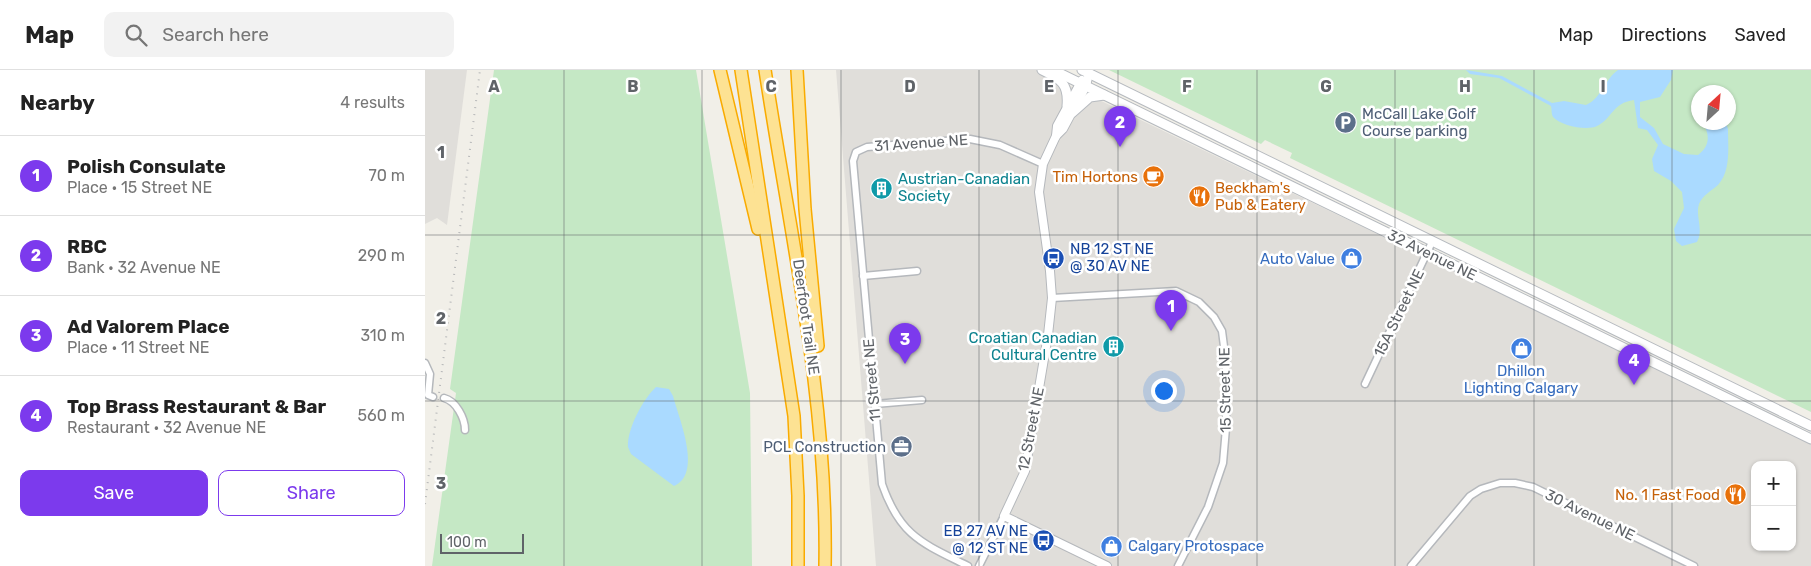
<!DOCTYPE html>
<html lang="en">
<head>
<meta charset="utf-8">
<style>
  :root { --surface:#fff; --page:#f2f2f2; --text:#222; --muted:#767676; --line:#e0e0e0; --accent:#7c3aed }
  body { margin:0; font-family:Rubik,sans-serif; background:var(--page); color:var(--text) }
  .controls { position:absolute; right:15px; bottom:15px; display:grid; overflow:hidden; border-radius:10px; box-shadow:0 1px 4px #0004 }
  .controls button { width:45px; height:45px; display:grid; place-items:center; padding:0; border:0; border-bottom:1px solid var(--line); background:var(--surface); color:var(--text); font:25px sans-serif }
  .compass { position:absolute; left:1266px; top:15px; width:45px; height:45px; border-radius:50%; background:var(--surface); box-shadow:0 1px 4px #0004; rotate:26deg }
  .scale { position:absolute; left:15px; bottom:12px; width:84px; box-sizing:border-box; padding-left:5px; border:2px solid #5f6368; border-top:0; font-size:14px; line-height:18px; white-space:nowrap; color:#5f6368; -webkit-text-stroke:4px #fff; paint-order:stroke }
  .you { position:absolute; left:738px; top:320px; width:18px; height:18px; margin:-12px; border:4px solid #fff; border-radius:50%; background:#1a73e8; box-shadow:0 0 0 8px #1a73e833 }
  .badge { display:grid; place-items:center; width:32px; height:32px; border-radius:50%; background:var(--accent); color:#fff; font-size:16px; font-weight:700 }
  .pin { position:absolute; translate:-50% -41px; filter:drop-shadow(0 1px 2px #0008) }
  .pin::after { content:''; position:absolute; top:26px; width:18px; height:15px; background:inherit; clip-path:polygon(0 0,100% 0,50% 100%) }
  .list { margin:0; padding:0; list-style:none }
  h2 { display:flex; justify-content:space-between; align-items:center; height:65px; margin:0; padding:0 20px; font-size:21px }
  h2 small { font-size:16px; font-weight:400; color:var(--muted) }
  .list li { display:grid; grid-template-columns:32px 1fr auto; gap:15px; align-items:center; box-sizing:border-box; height:80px; padding:0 20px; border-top:1px solid var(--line) }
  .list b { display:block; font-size:19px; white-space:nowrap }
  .list p { margin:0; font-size:16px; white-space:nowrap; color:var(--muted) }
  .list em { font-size:16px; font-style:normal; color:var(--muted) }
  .actions { display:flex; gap:10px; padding:15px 20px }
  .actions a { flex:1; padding:11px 0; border:1px solid var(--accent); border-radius:10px; text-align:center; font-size:18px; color:var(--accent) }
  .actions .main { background:var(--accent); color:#fff }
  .icon { flex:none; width:28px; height:28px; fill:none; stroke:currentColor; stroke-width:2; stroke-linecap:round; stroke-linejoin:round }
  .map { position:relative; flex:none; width:1386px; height:496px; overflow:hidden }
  header { display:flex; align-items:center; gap:30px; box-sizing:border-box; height:70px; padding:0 25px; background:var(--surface); border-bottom:1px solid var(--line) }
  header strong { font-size:24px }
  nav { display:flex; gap:28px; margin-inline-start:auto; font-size:18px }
  .search { width:350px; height:45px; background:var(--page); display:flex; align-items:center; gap:12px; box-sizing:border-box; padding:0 18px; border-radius:10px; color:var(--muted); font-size:19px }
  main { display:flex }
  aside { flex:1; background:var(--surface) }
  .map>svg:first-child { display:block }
</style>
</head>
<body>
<header>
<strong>Map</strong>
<div class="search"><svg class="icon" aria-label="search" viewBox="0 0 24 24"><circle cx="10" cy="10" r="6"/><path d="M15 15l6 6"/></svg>Search here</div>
<nav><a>Map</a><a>Directions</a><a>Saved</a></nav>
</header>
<main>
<aside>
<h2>Nearby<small>4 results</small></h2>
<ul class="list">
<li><span class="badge">1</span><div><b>Polish Consulate</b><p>Place · 15 Street NE</p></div><em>70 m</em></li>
<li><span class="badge">2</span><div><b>RBC</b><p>Bank · 32 Avenue NE</p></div><em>290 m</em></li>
<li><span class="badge">3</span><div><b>Ad Valorem Place</b><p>Place · 11 Street NE</p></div><em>310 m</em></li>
<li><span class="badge">4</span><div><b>Top Brass Restaurant &amp; Bar</b><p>Restaurant · 32 Avenue NE</p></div><em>560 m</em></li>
</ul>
<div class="actions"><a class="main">Save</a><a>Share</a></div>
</aside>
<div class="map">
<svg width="1386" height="496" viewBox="0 0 1386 496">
  <rect width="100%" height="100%" fill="#f1efe8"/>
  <g fill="#e0deda" fill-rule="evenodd">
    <path d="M0,0h42l-20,155 -10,-7 -12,6z"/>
    <path d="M411,0h201l774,373v123h-935zM1330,395h37v82h-37z"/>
  </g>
  <g fill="#c5e8c5" fill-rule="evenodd">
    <path d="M69,0h202l54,323 2,173h-320l24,-173 -6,-4z"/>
    <path d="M684,0h702v342l-521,-254 2,-5 -27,-13 -4,4zM1274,22h30v30h-30z"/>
  </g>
  <g fill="#aadaff">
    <path d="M1041,0l36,6 50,27 12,-2 22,4c16,-7 18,-25 32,-35h55l-2,10 -11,17 -20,5v15l14,11 9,16 21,10 14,1c12,-9 12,-20 5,-32h23l2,6c0,18 3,42 -10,56 -7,6 -15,10 -19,19 -4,13 5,25 -2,38l-15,4 -6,-5 -2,-12 10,-21 -2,-16 -11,-11 -17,-10 -2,-12 6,-14 -11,-15 -9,-2 -4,-28c-22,3 -21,18 -37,26 -10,5 -36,0 -44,-9 -2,-4 -1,-7 -2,-11l-52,-28 -29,-4z"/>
    <path d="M231,317l13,2 4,7c6,23 30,78 1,90l-43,-32 -3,-7c-1,-18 15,-48 28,-60z"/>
  </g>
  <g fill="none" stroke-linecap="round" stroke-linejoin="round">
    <defs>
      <g id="minor">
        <path d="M438,206l54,-5"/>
        <path d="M627,228l124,-7 23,11 15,15 8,14 4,31v66l-3,35 -15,44 -30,59"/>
        <path d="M0,293l5,11 -2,21 5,2"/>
        <path d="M940,314l67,-142"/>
        <path d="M19,328c12,3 21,20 21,32"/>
        <path d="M450,334l47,-4"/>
        <path d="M543,496c-46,-23 -68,-30 -86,-82l-29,-323 3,-9 11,-5 103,-8 30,6 43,19"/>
        <path d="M554,496l25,-50"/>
        <path d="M986,496l59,-70 11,-7 19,-6h15l18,4 161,79"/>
      </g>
      <g id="tertiary">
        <path d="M664,3l-3,13 -23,43 -7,7 -13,28 -4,28 11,79 2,27 -4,37 -23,136 -21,45 103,50"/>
        <path d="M631,66l1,-10 25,-46"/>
      </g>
      <g id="secondary">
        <path d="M617,0c19,9 27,14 25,36"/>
        <path d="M628,0l758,369"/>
        <path d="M657,0l729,356"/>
        <path d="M647,43l18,-16 14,-2"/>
      </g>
      <g id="motorway">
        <path d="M295,0l38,159"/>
        <path d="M316,0l53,346 4,80v70"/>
        <path d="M340,0c25,165 63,328 60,496"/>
        <path d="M372,0l8,139 13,137"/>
      </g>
    </defs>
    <use href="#minor" stroke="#b5b8bc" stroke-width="9"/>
    <use href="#tertiary" stroke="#b5b8bc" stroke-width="10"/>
    <use href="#secondary" stroke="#b6babf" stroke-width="11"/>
    <use href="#motorway" stroke="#f9ab00" stroke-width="14"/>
    <use href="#minor" stroke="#fff" stroke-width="6"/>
    <use href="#tertiary" stroke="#fff" stroke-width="8"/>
    <use href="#secondary" stroke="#fff" stroke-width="9"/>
    <use href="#motorway" stroke="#fde293" stroke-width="11"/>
    <path stroke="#b6b7b8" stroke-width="2" stroke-dasharray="1 6" stroke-linecap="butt" d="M0,434l55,-434"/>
  </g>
  <path fill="none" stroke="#5f6368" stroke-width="1" stroke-opacity="0.55" d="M139,0v496M277,0v496M416,0v496M554,0v496M693,0v496M832,0v496M970,0v496M1109,0v496M1247,0v496M0,165h1386M0,331h1386"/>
  <defs>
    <symbol id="parking-disc" viewBox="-11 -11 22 22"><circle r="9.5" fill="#5c6f8a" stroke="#fff"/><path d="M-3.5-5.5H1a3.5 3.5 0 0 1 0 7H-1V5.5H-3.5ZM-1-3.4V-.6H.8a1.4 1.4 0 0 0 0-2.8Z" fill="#fff"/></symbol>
    <symbol id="cafe-disc" viewBox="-11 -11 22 22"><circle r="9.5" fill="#e8710a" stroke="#fff"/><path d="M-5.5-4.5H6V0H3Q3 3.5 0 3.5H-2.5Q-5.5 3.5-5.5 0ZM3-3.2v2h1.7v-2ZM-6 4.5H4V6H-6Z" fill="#fff"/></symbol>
    <symbol id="building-disc" viewBox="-11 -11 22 22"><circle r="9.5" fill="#0f9aa8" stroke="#fff"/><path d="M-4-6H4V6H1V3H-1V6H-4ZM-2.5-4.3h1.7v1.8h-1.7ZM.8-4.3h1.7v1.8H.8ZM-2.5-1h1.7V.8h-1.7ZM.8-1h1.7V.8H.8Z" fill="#fff"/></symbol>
    <symbol id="restaurant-disc" viewBox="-11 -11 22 22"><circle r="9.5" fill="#e8710a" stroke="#fff"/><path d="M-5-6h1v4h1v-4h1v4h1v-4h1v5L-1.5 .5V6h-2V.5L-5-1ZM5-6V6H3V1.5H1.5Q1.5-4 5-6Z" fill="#fff"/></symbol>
    <symbol id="bus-disc" viewBox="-11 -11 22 22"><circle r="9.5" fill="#1a4fb4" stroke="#fff"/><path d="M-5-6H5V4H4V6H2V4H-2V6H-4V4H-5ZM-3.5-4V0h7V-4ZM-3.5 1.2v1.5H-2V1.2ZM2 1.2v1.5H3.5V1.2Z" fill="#fff"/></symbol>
    <symbol id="shop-disc" viewBox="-11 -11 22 22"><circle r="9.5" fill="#3f7fe0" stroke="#fff"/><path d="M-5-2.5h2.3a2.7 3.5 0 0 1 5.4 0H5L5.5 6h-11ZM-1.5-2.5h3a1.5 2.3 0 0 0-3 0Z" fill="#fff"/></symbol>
    <symbol id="office-disc" viewBox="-11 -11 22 22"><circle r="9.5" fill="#5c6f8a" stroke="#fff"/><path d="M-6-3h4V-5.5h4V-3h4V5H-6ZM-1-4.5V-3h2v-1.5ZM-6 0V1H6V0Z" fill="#fff"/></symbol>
  </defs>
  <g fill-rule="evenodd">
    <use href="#parking-disc" x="908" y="40" width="25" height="25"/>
    <use href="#cafe-disc" x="716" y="94" width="25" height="25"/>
    <use href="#building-disc" x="444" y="106" width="25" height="25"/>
    <use href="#restaurant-disc" x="762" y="114" width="25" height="25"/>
    <use href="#bus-disc" x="616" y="176" width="25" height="25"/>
    <use href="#shop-disc" x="914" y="176" width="25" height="25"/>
    <use href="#building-disc" x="676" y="264" width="25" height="25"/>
    <use href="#shop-disc" x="1084" y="266" width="25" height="25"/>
    <use href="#office-disc" x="464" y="364" width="25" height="25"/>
    <use href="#restaurant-disc" x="1298" y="412" width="25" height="25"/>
    <use href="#bus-disc" x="606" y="458" width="25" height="25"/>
    <use href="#shop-disc" x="674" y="464" width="25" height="25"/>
  </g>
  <g text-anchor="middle" stroke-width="5" stroke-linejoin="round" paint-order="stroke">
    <g font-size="15" fill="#4e5e75" stroke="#fff" text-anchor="start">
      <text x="937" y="49">McCall Lake Golf<tspan x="937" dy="17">Course parking</tspan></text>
      <text x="461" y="382" text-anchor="end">PCL Construction</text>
    </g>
    <g font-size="15" fill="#5f6368" stroke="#fff">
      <text transform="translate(496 73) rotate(-4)" y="5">31 Avenue NE</text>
      <text transform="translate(1007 185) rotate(26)" y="5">32 Avenue NE</text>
      <text transform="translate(974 243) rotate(-64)" y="5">15A Street NE</text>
      <text transform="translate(381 247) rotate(82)" y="5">Deerfoot Trail NE</text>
      <text transform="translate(447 310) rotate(-95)" y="5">11 Street NE</text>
      <text transform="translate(800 320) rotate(-91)" y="5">15 Street NE</text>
      <text transform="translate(606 359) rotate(-79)" y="5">12 Street NE</text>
      <text transform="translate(1165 445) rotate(26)" y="5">30 Avenue NE</text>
    </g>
    <g font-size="15" fill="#c56008" stroke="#fff" text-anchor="end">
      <text x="713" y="112">Tim Hortons</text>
      <text x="790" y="123" text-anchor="start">Beckham's<tspan x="790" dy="17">Pub &amp; Eatery</tspan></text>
      <text x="1295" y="430">No. 1 Fast Food</text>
    </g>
    <g font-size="15" fill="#0d838f" stroke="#fff" text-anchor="start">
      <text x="473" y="114">Austrian-Canadian<tspan x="473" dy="17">Society</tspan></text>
      <text x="672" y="273" text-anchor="end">Croatian Canadian<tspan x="672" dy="17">Cultural Centre</tspan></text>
    </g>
    <g font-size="15" fill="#164399" stroke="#fff" text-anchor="start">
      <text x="645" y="184">NB 12 ST NE<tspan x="645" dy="17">@ 30 AV NE</tspan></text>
      <text x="603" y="466" text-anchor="end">EB 27 AV NE<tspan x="603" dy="17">@ 12 ST NE</tspan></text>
    </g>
    <g font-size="15" fill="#366cbe" stroke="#fff" text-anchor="end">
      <text x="910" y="194">Auto Value</text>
      <text x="1096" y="306" text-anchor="middle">Dhillon<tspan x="1096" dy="17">Lighting Calgary</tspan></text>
      <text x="703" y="481" text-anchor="start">Calgary Protospace</text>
    </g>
  </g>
  <g font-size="16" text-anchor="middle" font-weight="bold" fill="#5f6368" stroke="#fff" stroke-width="5" stroke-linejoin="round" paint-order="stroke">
    <text x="69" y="22">A</text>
    <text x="208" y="22">B</text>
    <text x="346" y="22">C</text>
    <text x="485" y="22">D</text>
    <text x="624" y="22">E</text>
    <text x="762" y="22">F</text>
    <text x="901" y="22">G</text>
    <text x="1040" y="22">H</text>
    <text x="1178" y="22">I</text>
    <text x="16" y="88">1</text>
    <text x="16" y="254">2</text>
    <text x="16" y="419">3</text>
  </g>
</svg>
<div class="controls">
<button>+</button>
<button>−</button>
</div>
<svg class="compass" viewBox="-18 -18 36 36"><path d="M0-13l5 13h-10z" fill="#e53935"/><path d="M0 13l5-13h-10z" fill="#767676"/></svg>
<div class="scale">100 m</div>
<div class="you"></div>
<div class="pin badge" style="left:746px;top:261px">1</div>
<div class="pin badge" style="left:695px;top:77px">2</div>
<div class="pin badge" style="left:480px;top:294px">3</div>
<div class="pin badge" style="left:1209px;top:315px">4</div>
</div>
</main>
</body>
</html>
